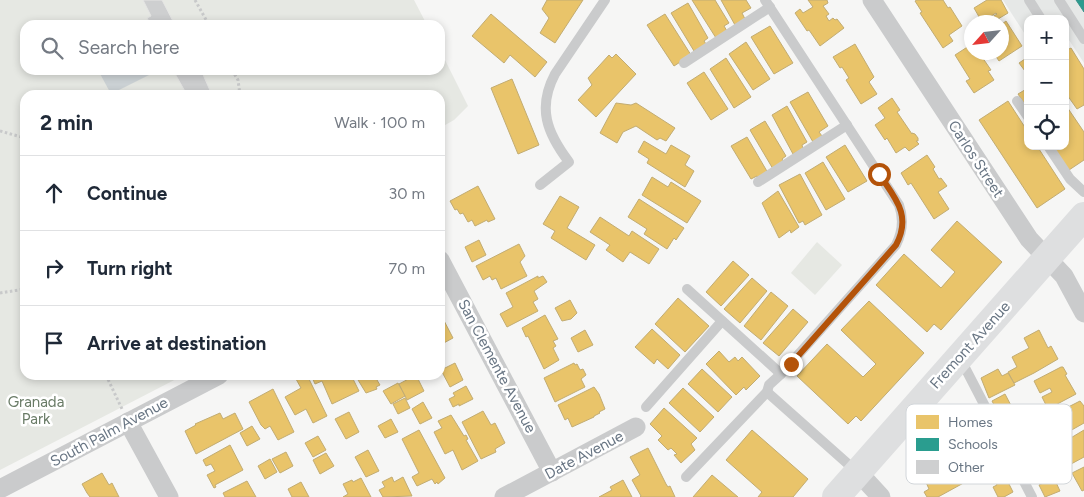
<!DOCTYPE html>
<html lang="en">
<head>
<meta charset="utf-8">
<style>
  :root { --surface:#fff; --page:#f2f2f3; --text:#1f2937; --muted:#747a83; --line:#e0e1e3 }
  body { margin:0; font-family:Figtree,sans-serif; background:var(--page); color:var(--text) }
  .controls { position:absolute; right:15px; top:15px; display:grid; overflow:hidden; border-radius:10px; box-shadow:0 2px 8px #0003 }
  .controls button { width:45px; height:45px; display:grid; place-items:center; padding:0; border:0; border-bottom:1px solid var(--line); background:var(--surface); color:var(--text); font:25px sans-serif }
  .compass { position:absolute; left:964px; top:15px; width:45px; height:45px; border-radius:50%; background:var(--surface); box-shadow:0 2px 8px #0003; rotate:243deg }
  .stop { position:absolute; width:15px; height:15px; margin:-11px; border:4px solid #b45309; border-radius:50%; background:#fff }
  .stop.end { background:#b45309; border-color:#fff; box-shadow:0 1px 5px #0008 }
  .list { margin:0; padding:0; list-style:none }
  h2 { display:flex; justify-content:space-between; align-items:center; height:65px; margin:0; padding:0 20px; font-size:21px }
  h2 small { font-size:16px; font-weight:400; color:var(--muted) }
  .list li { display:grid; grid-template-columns:32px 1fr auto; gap:15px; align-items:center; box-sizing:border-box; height:75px; padding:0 20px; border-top:1px solid var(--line) }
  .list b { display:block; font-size:19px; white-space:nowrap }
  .list em { font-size:16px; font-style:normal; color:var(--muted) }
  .icon { flex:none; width:28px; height:28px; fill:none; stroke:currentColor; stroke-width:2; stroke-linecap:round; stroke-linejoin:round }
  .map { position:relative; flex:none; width:1084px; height:497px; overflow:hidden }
  .search { position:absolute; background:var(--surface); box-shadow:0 2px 8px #0003; left:20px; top:20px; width:425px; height:55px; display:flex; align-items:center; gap:12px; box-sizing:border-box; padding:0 18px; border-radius:15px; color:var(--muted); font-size:19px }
  .panel { position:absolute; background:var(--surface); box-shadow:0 2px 8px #0003; left:20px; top:90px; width:425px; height:290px; border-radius:15px }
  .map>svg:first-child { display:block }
</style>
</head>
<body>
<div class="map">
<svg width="1084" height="497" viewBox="0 0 1084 497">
  <rect width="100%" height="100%" fill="#f6f6f5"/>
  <path fill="#e6e8e7" d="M1003,0h81v63l-19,-29v-15h-37v20z"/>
  <g fill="#e6e8e3">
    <path d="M0,0h414l13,25h-402v45h415v-20l28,56 -14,14 -14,8v-33h-415v280h159l-184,95z"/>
    <path d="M817,242l25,23 -27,30 -24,-22z"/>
  </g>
  <path fill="#cdd3d6" d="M98,70h61l-48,24z"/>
  <g fill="#e9c46a" stroke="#c2ac72">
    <path d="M547,0h36l-28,43 -15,-10 9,-15 -7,-9z"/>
    <path d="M692,0h23l14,23 -5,3 3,5 -11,7z"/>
    <path d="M721,0h25l5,8 -9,5 3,6 -10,6z"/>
    <path d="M808,0h19l1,3 -5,3 6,8 -3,2 3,5 4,-3 2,2 2,-1 7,9 -24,18 -11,-16 -2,1 -12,-18 5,-4 3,4 10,-6z"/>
    <path d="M917,0h26l5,8 2,-1 12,19 -13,9 4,6 -10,7 -23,-35 2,-1 -7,-11z"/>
    <path d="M987,0h14l7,13 -15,9 -4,-3 8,-5 -1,-1 -14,9 -8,-14z"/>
    <path d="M688,3l20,35 -4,3 2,3 -12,7 -23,-38z"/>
    <path d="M491,14l56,48 -12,15 -25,-22 -6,8 -32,-27z"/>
    <path d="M665,14l26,41 -17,11 -27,-41z"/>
    <path d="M1006,21l16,25 -23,15 -6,-9h9v-28z"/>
    <path d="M770,26l23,37 -19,11 -23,-37z"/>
    <path d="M746,42l24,37 -17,11 -24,-36z"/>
    <path d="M1065,43l4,6 2,-1 13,21v36l-7,4 -12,-17 2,-3 -2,-3z"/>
    <path d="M855,44l19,33 -5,5 8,12 -16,10 -15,-24 3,-2 -7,-11 -2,1 -7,-11z"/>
    <path d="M972,44v8h11l-3,2 11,16 -3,1 6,9 -20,13 -8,-12 4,-2 -15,-24z"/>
    <path d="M616,54l20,20 -40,43 -18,-17 14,-15 -4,-7 21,-23 3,3z"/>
    <path d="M1028,57v18l-9,-12z"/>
    <path d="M726,58l25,39 -17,11 -24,-39z"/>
    <path d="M704,72l24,37 -17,11 -24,-37z"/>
    <path d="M512,79l27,66 -21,9 -27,-66z"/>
    <path d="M1028,88v21l-10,-15z"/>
    <path d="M808,92l20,34 -9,6 3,4 -9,6 -23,-40z"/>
    <path d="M892,98l8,12 -3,2 15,22v-1l3,1 3,4v3h-2l3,3 -10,7 -4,-4 -9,6 -9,-15 -2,2 -10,-15 10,-7 -7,-10z"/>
    <path d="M1008,101l20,31v14h9l28,43 -28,19 -58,-88z"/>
    <path d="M616,103l15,2 5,-2 39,25 -9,13 -6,-3 -3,2 -21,-14 -13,6 -6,11 -17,-10z"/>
    <path d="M1065,104l19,28v28l-15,10 -17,-24h13z"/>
    <path d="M787,106l20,36 -5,3 1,4 -10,5 -21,-39z"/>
    <path d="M765,121l21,35 -4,3 2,3 -11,7 -23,-39z"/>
    <path d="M747,137l21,36 -9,6 -2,-3 -6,3 -20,-33z"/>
    <path d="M644,141l22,13 5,-9 19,11 -5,9 9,6 -9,16 -38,-24 2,-4 -11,-7z"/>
    <path d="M845,145l22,36 -19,11 -22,-35z"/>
    <path d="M927,155l8,12 -2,2 6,10 2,-1 6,8 -9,6 11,17 -15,10 -23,-36 -3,2 -7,-12z"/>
    <path d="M823,162l22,37 -19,11 -21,-37z"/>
    <path d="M800,174l22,41 -17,10 -2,-4 -4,2 -20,-38z"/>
    <path d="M652,177l16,10 3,-5 30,19 -14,22 -45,-28z"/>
    <path d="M478,186l17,33 -7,3 -1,-2 -12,6 -3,-6 -4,2 -5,-9 -3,1 -3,-5 -2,1 -5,-9z"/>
    <path d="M778,191l21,36 -8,6 -1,-3 -11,8 -17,-35z"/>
    <path d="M560,196l19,11 -12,21 28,17 -9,15 -35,-22 4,-7 -12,-7z"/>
    <path d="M639,199l45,29 -8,12 -2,-2 -7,11 -23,-15 3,-5 -19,-12z"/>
    <path d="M600,217l29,19 3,-5 27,18 -10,15 -19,-12 -7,10 -17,-12 4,-5 -20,-13z"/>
    <path d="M957,221l45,41 -61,68 -7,-6 -7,8 -51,-47 28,-31 37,34 14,-16 -24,-22z"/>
    <path d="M479,240l7,15 -14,7 -7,-15z"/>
    <path d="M519,244l6,12 -5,6 7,14 -26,13 -5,-11 -4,2 -2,-4 -7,4 -7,-14z"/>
    <path d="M733,261l16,14 -28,31 -15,-14z"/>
    <path d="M538,276v2l5,-2 4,6 -13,9 4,8 -5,3 5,9 -31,16 -7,-13 13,-7 -7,-14z"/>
    <path d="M752,278l15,13 -27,32 -16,-14z"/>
    <path d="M771,292l17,14 -27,34 -17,-14z"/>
    <path d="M678,298l31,28 -24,26 -30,-28z"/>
    <path d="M570,300l7,13 -6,6 -9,2 -7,-13z"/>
    <path d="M869,301l55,52 -63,68 -5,-5 -8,8 -51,-48 30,-32 36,33 13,-13 -35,-34z"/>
    <path d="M793,309l15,13 -29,34 -16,-13z"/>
    <path d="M440,313l13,25 -13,7 4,6 -4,2z"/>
    <path d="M545,315l13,24 -5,2 3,5 -3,2 6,12 -15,9 -16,-33 -2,1 -4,-9z"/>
    <path d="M652,329l28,26 -12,14 -11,-10 -3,5 -19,-17z"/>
    <path d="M585,330l8,15 -15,7 -7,-14z"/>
    <path d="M1039,330l9,18 3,-2 7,13 -24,14 -20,10 -6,-11 9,-5 -5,-10 17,-9 -5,-10z"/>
    <path d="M719,351l10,11 6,-5 3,4 4,-4 18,19 -14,14 -2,-3 -8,8 -30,-31z"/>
    <path d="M455,363l8,17 -13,7 -9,-17z"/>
    <path d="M574,363l1,2 2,-1 3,6 3,-1 3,6 -5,4 4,8 -30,15 -11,-24z"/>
    <path d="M1061,367h2l4,7 -2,1 11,19 -28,15 -6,-12 10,-5 -2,-4 -10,5 -6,-12z"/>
    <path d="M702,369l30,28 -14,15 -30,-28z"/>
    <path d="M998,369l4,7 6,-3 7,12 -26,13 -8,-20z"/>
    <path d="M303,375h4l20,41 -14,7 -7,-14 -11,6 -10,-18 16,-9 -5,-9z"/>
    <path d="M311,375h40l8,16 -27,13 -10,-23 -7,3z"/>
    <path d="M355,375h24l1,3 -3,2 3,5 -4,2 1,2 -11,4z"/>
    <path d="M416,375l8,16 -17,9 -8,-16z"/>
    <path d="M398,383l7,13 -14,8 -8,-13z"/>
    <path d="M466,386l7,13 -14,7v-2l-6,3 -4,-8 6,-3 -2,-3z"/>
    <path d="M594,387l5,7 6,15 -6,3 1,1 -6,3v1l-22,10 -4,-9 -3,2 -7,-15z"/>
    <path d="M683,388l31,29 -14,15 -31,-29z"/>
    <path d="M273,389l21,43 -16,8 -8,-14 -5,3 -4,-4 -12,-23z"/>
    <path d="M1005,394l11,21 -13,7 -11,-21z"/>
    <path d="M405,398l5,10 -12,6 -5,-10z"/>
    <path d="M1080,401l4,5v17l-30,17 -6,-11 -6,3 -5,-9z"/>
    <path d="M423,402l9,16 -12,6 -8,-15z"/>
    <path d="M664,408l33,30 -6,6 4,6 -14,13 -7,-8 3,-1 -6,-6 -3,2 -10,-10 4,-4 -12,-12z"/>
    <path d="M483,411l8,14 4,-2 10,20 -10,6 1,3 -15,7 -19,-37z"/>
    <path d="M349,412l10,20 -13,7 -11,-20z"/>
    <path d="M220,413l3,6 12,-6 8,16 -47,25 -11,-23 11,-6 -1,-1z"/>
    <path d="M451,415l13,21 2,-1 2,4 -2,1 12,21 -16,9 -9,-20 -8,4 -11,-22 8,-4 -4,-7z"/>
    <path d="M391,419l7,13 -13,6 -7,-12z"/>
    <path d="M252,426l8,13 -13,7 -7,-13z"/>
    <path d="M419,430l26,48 -7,6 -1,-2 -2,2 -3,-5 -15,7 -5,-9 7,-4 -17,-34z"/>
    <path d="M752,430l56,49 -15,18h-35l4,-5 -36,-32z"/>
    <path d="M1084,430v27l-24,13 -5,-10 10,-5 -6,-10z"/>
    <path d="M318,436l8,14 -13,7 -8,-14z"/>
    <path d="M230,445l13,25 -28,15 1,2 -2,1 -7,-13 8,-4 -4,-7 -5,2 -3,-6z"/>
    <path d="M648,448l18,36 2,3 2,-1 5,11h-35l1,-1 -9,-16 8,-5 -10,-18z"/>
    <path d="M368,450l11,21 -13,6 -11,-20z"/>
    <path d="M286,452l7,14 -13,7 -8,-14z"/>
    <path d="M326,453l8,13 -14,8 -7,-14z"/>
    <path d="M270,459l7,13 -12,7 -7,-13z"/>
    <path d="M960,463l9,17 -31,17h-11l-3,-5 5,-3 -4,-9z"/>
    <path d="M1084,467v23l-2,1 -10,-18z"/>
    <path d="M1004,468l6,12 -2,2 5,10 -9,5h-6l-5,-10 4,-2 -5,-10z"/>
    <path d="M102,473l7,12 3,-2 7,14h-29l-3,-4 -5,-9z"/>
    <path d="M712,475l26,22h-45z"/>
    <path d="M392,477l2,5 9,-5 9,19 -29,1 -4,-7 6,-3 -3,-5z"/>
    <path d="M361,478l10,19h-28l5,-3 -5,-10 9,-4 1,2z"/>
    <path d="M1054,478l6,13 -15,6 -6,-12z"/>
    <path d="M623,480l9,17h-33l13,-7 -2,-3z"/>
    <path d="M247,481l9,16h-31l-2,-4z"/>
    <path d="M301,482l8,15h-17l-4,-8z"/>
  </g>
  <path fill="#2a9d8f" stroke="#3d918b" d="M1076,0h8v12z"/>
  <g fill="#cecfd0" stroke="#e5e5e4">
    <path d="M143,0h19l13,25h-24l-4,-7 4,-2z"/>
    <path d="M173,70h28l11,25h-25z"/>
  </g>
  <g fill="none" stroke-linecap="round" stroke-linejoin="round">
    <g stroke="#c8c9ca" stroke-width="3" stroke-dasharray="2.5 2.5" stroke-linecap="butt">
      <path d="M195,0l14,25"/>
      <path d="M232,70l6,10 2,15"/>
      <path d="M0,131l25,7"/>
      <path d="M0,293l25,-4"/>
      <path d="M106,375l16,34"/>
    </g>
    <g stroke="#cacbcc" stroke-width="10">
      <path d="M1029,0l12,19"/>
      <path d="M1059,0l25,39"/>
      <path d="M684,63l86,-56"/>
      <path d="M1017,101l11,16"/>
      <path d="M1048,146l22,33 14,13"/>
      <path d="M758,182l89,-57"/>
      <path d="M540,185l29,-23c-22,-29 -32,-54 -14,-88l50,-74"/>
      <path d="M687,289l94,85"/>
      <path d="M960,358l72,139"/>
      <path d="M767,392l90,80"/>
      <path d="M646,407l76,-86"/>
      <path d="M686,477l81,-85 2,-7 12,-11 115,-129c7,-14 8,-26 3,-40l-134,-205"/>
    </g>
    <g stroke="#cacbcc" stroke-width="19">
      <path d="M872,0l157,239 35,37 20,37"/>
      <path d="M440,260l112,212"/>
      <path d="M128,422l41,75"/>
      <path d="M858,472l23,25"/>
      <path d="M0,489l219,-114"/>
      <path d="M504,497l132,-70"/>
    </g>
    <path stroke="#dedfe0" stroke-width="28" d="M836,497l248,-281"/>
  </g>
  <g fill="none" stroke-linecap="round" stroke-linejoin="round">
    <path stroke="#b45309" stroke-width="6" d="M791,364l105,-119c16,-30 -1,-47 -17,-71"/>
  </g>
  <g text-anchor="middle" stroke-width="5" stroke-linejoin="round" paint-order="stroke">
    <g font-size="15" fill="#687583" stroke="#fff">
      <text transform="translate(976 159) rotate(57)" y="5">Carlos Street</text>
      <text transform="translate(970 345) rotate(-48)" y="5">Fremont Avenue</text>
      <text transform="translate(497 366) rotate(62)" y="5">San Clemente Avenue</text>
      <text transform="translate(109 432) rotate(-28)" y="5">South Palm Avenue</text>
      <text transform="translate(584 455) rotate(-28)" y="5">Date Avenue</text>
    </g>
    <g font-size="15" fill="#697b66" stroke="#fff">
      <text x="36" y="407">Granada<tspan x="36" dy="17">Park</tspan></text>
    </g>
  </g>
  <rect x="906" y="404" width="166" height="80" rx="8" fill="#fff" stroke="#d2d6da" stroke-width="1"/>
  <rect x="916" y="415" width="23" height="14" fill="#e9c46a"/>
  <rect x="916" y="438" width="23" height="13" fill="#2a9d8f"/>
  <rect x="916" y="460" width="23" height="14" fill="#cecfd0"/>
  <g font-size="14" fill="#687583">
    <text x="948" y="427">Homes</text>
    <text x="948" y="449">Schools</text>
    <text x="948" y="472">Other</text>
  </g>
</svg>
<div class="controls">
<button>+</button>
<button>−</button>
<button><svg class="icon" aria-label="locate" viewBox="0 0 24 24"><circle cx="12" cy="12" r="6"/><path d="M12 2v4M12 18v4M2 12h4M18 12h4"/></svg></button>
</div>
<svg class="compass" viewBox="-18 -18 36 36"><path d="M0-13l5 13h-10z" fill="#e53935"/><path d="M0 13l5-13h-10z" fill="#747a83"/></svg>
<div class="stop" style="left:879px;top:174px"></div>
<div class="stop end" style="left:791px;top:364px"></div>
<div class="search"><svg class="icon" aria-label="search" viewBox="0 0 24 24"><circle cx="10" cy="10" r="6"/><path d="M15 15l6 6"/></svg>Search here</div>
<section class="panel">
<h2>2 min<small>Walk · 100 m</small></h2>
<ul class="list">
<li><svg class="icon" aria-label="ahead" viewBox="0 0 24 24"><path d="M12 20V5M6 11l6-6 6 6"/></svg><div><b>Continue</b></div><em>30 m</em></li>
<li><svg class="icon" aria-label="right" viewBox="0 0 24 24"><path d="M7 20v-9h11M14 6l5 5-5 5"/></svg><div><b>Turn right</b></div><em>70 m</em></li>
<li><svg class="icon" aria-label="arrive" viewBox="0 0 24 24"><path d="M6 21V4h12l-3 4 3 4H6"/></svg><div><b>Arrive at destination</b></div></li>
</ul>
</section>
</div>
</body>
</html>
